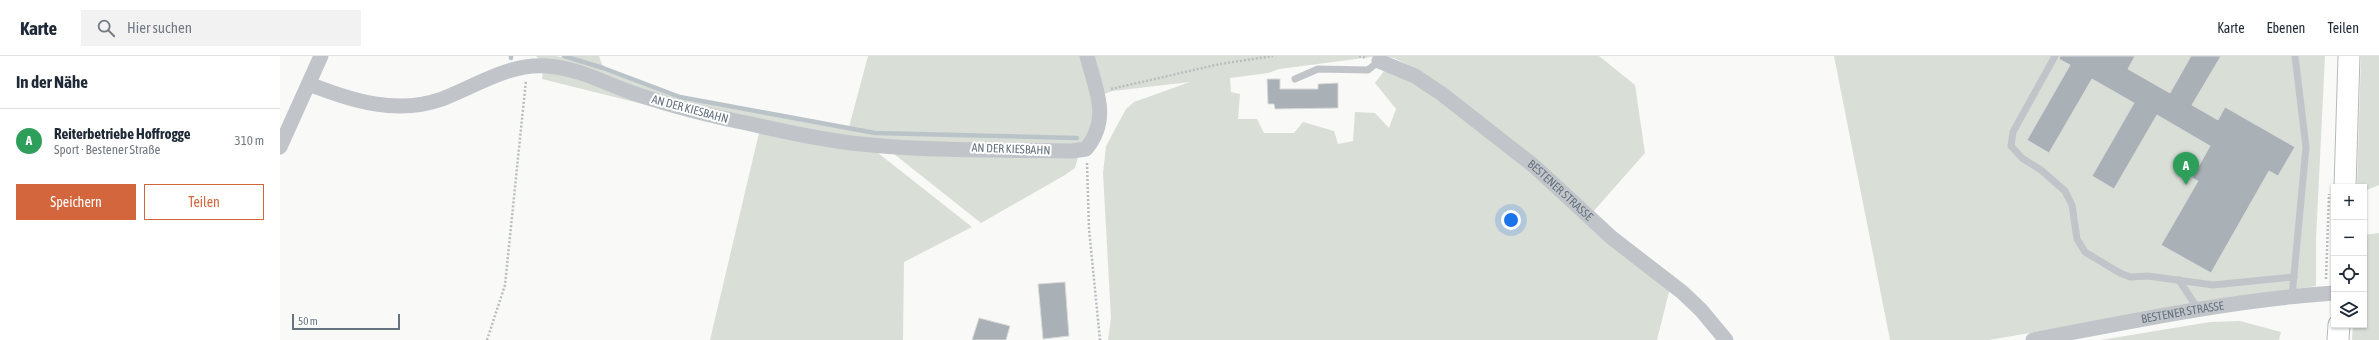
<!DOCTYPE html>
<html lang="de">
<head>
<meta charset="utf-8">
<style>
  :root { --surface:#fff; --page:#f2f2f3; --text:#1f2937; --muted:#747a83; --line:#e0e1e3; --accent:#d4663d }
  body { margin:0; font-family:"Asap Condensed",sans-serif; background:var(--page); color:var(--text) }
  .controls { position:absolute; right:12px; bottom:12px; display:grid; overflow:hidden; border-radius:0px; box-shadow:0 1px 3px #0004 }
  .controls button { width:36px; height:36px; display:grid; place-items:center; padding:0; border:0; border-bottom:1px solid var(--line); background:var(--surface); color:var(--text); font:20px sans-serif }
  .scale { position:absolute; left:12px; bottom:10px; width:108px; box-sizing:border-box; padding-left:4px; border:2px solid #667480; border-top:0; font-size:11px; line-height:14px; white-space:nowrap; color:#667480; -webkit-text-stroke:3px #fff; paint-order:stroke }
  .you { position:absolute; left:1231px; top:164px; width:14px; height:14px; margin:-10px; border:3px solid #fff; border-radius:50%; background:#1a73e8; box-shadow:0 0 0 6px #1a73e833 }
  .badge { display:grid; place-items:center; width:26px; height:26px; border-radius:50%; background:var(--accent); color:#fff; font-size:13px; font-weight:700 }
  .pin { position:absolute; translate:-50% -33px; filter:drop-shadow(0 1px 2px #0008) }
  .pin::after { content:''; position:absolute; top:21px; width:14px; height:12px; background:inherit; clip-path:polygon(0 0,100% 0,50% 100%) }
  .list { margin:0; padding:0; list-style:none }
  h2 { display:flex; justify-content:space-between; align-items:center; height:52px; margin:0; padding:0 16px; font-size:17px }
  h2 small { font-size:13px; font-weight:400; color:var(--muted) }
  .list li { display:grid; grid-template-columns:26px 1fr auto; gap:12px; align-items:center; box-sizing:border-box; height:64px; padding:0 16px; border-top:1px solid var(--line) }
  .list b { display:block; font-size:15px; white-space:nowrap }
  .list p { margin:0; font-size:13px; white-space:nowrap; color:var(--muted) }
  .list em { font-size:13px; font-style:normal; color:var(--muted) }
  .actions { display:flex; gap:8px; padding:12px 16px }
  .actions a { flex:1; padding:9px 0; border:1px solid var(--accent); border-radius:0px; text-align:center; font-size:14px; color:var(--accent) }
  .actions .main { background:var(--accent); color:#fff }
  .icon { flex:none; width:22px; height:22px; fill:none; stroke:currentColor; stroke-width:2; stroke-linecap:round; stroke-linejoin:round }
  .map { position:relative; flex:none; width:2099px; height:284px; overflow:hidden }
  header { display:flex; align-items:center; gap:24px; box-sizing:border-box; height:56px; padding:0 20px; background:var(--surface); border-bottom:1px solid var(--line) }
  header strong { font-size:19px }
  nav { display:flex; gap:22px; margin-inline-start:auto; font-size:14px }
  .search { width:280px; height:36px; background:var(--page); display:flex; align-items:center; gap:10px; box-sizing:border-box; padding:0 14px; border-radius:0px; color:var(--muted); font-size:15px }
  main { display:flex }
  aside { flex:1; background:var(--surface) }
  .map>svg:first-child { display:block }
</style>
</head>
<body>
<header>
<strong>Karte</strong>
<div class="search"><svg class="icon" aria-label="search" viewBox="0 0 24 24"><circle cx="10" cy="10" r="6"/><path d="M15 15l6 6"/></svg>Hier suchen</div>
<nav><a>Karte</a><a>Ebenen</a><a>Teilen</a></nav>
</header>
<main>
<aside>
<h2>In der Nähe<small></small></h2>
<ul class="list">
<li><span class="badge" style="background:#2e9e5b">A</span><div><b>Reiterbetriebe Hoffrogge</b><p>Sport · Bestener Straße</p></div><em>310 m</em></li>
</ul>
<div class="actions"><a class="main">Speichern</a><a>Teilen</a></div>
</aside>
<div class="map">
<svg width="2099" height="284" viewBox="0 0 2099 284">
  <rect width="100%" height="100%" fill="#f9f9f8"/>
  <g fill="#d9ded7">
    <path d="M256,0h20l24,5 100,37 195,36 201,5 1,-2 -201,-5 -27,-5 19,-71h215l15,54 -15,35 -201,-2 -168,-29 -174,-54z"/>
    <path d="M290,0h29l4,11z"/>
    <path d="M812,0h287l-100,13 -11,4 -38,5 1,14 9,2 -2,25h19l7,14h30l9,-11 31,9 4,13 15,-3 2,-29 20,1 14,15 7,-19 -21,-26 9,-12 22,6 83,60 181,151 -13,52h-549l3,-22 -8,-145 3,-27 20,-37 8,-7 56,-20 -77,9 -13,4z"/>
    <path d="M1104,0h215l36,29 10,68 -53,60 -176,-144 -22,-11z"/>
    <path d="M1554,0h491l-9,183v47l-121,18 -206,36h-99z"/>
    <path d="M2081,0h18v129l-15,6v-4h-7z"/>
    <path d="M263,13l330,80 99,78 -68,35 -1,78h-193l49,-207 -217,-54z"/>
    <path d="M609,94l193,6v1h-4l-3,11 -10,7 -84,48z"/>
    <path d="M2099,177v107h-27l1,-15h11v-90z"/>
    <path d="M1960,265l41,11 -2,8h-178l109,-18z"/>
  </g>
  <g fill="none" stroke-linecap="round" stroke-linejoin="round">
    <g stroke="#bac4c8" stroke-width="4.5">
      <path d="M284,0l39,12 77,29 195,36 202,5"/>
      <path d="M231,2v-2"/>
    </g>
  </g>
  <g fill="#a9b0b6" stroke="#dbdbda">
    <path d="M1780,0h75l-7,13 42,24 21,-37h30l-29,49 26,15 7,-13 70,40 -17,29 -9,-5 -58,102 -50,-28 37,-64 -6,-3 18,-32 -53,-31 -43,74 -22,-13 42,-73 -42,-24 -43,74 -22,-13 43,-75 -11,-6z"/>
    <path d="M987,23h13v10h38v-5l20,-1v25l-63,1 -1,-5h-6z"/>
    <path d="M785,226l4,54 -26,3 -5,-55z"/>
    <path d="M699,262l31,8 -4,14h-34z"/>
  </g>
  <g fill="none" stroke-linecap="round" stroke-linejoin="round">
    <defs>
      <g id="secondary">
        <path d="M2065,131l4,-131"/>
        <path d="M2058,284l1,-15"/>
      </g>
    </defs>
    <use href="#secondary" stroke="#b4b9be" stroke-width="23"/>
    <g stroke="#babdc0" stroke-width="2.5" stroke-dasharray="2 2" stroke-linecap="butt">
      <path d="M1079,0l8,2"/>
      <path d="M831,33l109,-25 53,-8"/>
      <path d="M807,107l2,66 11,111"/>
      <path d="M2046,223l3,-85"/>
      <path d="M207,284l18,-55 21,-205"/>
    </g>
    <g stroke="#c1c5c9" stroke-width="7">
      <path d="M1775,0l-42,76 -2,14 11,12 19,12 24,21 7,14 5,34 8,13 35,21 10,4 18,-1 65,9 81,-8"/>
      <path d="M1015,23l23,-10 50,1 11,-9"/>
      <path d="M1899,224l19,29"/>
      <path d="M2012,240l14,-149 -11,-91"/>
    </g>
    <g stroke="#c1c5c9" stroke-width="15">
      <path id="s1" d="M1099,5l36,15 27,18 92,72 78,72 70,54 19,18 25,30"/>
      <path d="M29,28c43,17 88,31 133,15 34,-13 67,-36 105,-33 31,2 57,17 86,27 38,13 78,23 118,31 39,9 80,18 120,21 66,6 134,5 201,6l14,-2c25,-31 10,-58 1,-93"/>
      <path d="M0,91l41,-91"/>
      <path id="s2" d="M1753,284c100,-19 199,-40 301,-47"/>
    </g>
    <use href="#secondary" stroke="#fff" stroke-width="21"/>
  </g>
  <g text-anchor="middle" stroke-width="4" stroke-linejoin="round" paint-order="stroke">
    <g font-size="12" fill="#667480" stroke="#fff">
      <text transform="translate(410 53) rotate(15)" y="4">AN DER KIESBAHN</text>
      <text transform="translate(731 93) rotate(2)" y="4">AN DER KIESBAHN</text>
      <text dy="4" stroke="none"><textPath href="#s1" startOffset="224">BESTENER STRASSE</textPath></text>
      <text dy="4" stroke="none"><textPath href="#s2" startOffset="152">BESTENER STRASSE</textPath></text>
    </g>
  </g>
</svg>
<div class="controls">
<button>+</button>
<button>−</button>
<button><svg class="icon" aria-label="locate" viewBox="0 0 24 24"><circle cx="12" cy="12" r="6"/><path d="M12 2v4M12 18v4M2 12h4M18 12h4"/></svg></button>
<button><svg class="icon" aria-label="layers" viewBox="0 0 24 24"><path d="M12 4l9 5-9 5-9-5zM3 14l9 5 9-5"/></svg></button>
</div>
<div class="scale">50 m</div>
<div class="you"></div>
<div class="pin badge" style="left:1906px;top:129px;background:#2e9e5b">A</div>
</div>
</main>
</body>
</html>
